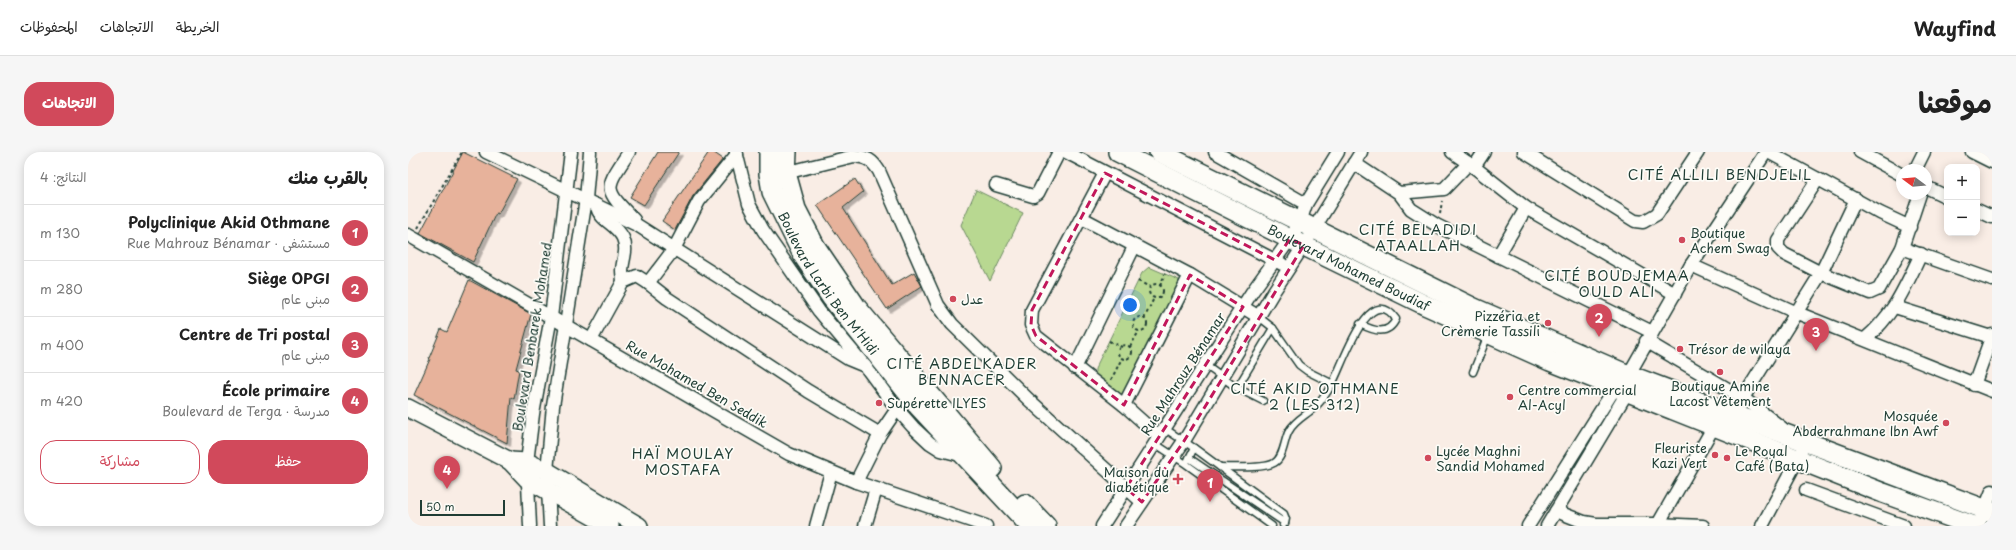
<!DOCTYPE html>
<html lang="ar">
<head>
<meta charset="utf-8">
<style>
  :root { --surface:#fff; --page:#f6f6f6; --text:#222; --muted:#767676; --line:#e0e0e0; --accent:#d1495b }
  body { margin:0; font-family:"Playpen Sans","Playpen Sans Arabic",sans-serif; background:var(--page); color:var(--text); direction:rtl }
  .controls { position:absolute; right:12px; top:12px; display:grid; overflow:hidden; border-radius:8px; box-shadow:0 2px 10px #0003 }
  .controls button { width:36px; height:36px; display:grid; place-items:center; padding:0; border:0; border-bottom:1px solid var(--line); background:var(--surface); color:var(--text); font:20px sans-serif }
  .compass { position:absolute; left:1488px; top:12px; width:36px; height:36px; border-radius:50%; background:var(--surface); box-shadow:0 2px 10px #0003; rotate:286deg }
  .scale { position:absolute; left:12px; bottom:10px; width:85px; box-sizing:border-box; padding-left:4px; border:2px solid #1f3d34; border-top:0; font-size:11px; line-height:14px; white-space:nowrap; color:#1f3d34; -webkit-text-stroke:3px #fdfcf7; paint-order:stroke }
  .you { position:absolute; left:722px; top:153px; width:14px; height:14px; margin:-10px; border:3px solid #fff; border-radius:50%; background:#1a73e8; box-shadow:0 0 0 6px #1a73e833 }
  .badge { display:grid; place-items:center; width:26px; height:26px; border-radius:50%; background:var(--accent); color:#fff; font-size:13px; font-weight:700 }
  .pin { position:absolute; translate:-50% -33px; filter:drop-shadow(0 1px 2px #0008) }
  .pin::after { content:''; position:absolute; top:21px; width:14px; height:12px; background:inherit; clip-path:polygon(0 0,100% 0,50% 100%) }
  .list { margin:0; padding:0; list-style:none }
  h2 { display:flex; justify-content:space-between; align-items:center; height:52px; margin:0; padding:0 16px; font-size:17px }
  h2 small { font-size:13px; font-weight:400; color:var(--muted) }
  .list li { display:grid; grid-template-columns:26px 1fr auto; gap:12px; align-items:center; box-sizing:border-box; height:56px; padding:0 16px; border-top:1px solid var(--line) }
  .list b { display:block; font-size:15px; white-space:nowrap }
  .list p { margin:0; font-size:13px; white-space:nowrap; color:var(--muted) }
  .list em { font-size:13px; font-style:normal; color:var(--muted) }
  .actions { display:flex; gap:8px; padding:12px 16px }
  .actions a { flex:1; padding:9px 0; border:1px solid var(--accent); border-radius:16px; text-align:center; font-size:14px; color:var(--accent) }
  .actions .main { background:var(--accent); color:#fff }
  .map { position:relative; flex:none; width:1584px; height:374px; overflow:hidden; direction:ltr; border-radius:16px }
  header { display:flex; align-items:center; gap:24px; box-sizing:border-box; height:56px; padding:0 20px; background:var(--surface); border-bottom:1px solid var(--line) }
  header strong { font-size:19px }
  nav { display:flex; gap:22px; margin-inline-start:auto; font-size:14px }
  .intro { display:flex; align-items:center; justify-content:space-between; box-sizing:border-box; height:96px; padding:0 24px }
  h1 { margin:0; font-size:28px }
  .button { padding:10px 18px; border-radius:16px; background:var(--accent); color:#fff; font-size:14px; font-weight:700 }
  main { display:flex; gap:24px; padding:0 24px }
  aside { flex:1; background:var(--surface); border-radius:16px; box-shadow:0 2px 10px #0003 }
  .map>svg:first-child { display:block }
</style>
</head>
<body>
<header>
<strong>Wayfind</strong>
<nav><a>الخريطة</a><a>الاتجاهات</a><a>المحفوظات</a></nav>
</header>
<div class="intro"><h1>موقعنا</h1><a class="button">الاتجاهات</a></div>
<main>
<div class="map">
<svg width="1584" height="374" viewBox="0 0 1584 374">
  <defs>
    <filter id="shadow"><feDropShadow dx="3.5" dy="3.5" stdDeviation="0" flood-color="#0004"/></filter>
  </defs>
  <rect width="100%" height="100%" fill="#f9ede5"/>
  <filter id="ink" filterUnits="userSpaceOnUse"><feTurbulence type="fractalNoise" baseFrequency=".025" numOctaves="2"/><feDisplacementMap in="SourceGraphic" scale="8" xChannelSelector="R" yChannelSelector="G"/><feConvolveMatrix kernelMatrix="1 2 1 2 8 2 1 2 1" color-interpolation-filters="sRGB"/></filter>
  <g filter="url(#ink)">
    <g fill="#b8d891" stroke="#6c8a62">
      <path d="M568,38l47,23 -33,68 -29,-56z"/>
      <path d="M741,115l30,13 3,7 -54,108 -7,1 -26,-19v-8l47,-96z"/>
    </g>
    <g fill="#e7b29b" stroke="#1f3d34" filter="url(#shadow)">
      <path d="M55,0l54,27 -19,35 -2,-1 -23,49 -53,-29z"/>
      <path d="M250,0h21l-35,53 -14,-8z"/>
      <path d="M301,0h4l10,7 -30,37 -18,34 -13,-9z"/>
      <path d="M447,27l8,13 -20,16 49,77 22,-13 8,14 -35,23 -70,-104z"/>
      <path d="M61,128l62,34 -15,55 3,1 -5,29 -3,-2 -4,46 -93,-48 16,-36 -1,-1 12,-29 6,3z"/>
    </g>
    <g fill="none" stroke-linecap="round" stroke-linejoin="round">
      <defs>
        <g id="service">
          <path d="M851,165l14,11 26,37 8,6 26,13"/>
          <path d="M797,213l32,23 26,13"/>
          <path d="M1065,220l15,-37"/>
          <path d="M829,236l36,-60"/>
          <path d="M756,276l30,20"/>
          <path d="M746,291l32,21 86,62"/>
          <path d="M781,306l5,-10 90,66 2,5 -1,4"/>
          <path d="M780,308l1,-2 96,65 -2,2"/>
          <path d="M812,315c12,0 44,2 54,-4 10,-5 10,-24 15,-32 6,-11 16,-15 25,-23 7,-6 13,-15 18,-24 10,-16 36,-105 64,-65 -8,17 -22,12 -36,5"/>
        </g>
        <g id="minor">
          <path d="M78,0l151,73 211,134 17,7"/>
          <path d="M221,0c-24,37 -27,35 5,68"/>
          <path d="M328,0l13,52 14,26 56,81 46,55 32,43 16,18 17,16 11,7 23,6"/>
          <path d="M658,0l216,112"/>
          <path d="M807,0l91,52"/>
          <path d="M1044,0l22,15 10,-15"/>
          <path d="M1116,0l111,69 8,1 14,-8 41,-62"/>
          <path d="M1360,0l50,27"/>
          <path d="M1452,0l42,23"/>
          <path d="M1564,0l20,10"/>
          <path d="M946,11l45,30 12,16 27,17 214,106"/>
          <path d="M1066,15l52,41 149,86"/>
          <path d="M1507,18l9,-18"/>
          <path d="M697,21l-73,137 -1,15 5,11 88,69 29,26"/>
          <path d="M373,22l73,-18c13,1 18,4 25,15l59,134 14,19 76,75 114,103"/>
          <path d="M588,33l37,11 5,-3 21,-41"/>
          <path d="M1518,35l21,10"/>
          <path d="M991,41l45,-4 25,-26"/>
          <path d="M188,53c5,18 19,17 27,33 5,12 0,20 -1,32 0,4 1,8 1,12"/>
          <path d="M1569,58l15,7"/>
          <path d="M674,66l108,57 69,42"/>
          <path d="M1502,75l-30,-14 -62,-34 -40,61v8l6,6 37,19 49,20 9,-4 23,-41 18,-54"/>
          <path d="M0,83l381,219 67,28 130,44"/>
          <path d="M1494,96l90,32"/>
          <path d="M1090,104l28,-48"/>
          <path d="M1283,113l104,47 197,79"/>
          <path d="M240,131l19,15 141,93 72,43"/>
          <path d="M1487,155l96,30"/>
          <path d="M1457,187c29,-24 40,-52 56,-85"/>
          <path d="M183,188l32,-58 14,-6 11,7 26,-34 25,-48 38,-47"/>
          <path d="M1238,189l97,57 39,30"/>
          <path d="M667,216l59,-121"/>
          <path d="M1566,233l18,-50"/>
          <path d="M1335,246l78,-125 35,-74"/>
          <path d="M716,253l66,-130"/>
          <path d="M448,330l24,-48 17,-25"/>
          <path d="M1398,338l98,36"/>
          <path d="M1148,359l28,11 12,2h63l44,2"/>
          <path d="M122,374l-3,-64 6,-48 18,-97 20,-165"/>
          <path d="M142,374l-3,-55 6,-65 33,-207 4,-47"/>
          <path d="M408,374l15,-54"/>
          <path d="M457,374l11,-37"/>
          <path d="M694,374l150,-234 38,-53 10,-17 6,-18 32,-52"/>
          <path d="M718,374l58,-85 90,-150 30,-46 57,-93"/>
          <path d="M1120,374l92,-146 13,-13 58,-102 75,-113"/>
          <path d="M1139,374l84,-140"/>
          <path d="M1249,374l57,-100"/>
          <path d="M1354,374l39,-73"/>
          <path d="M1570,374l14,-35"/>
        </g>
        <g id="secondary">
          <path d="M0,256l102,53 17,18 83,47"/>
          <path d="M102,309l17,1 20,9 92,55"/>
        </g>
        <g id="primary">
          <path id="s1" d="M361,0v22l3,18 32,65 27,40 88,110 111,119"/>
          <path d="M379,0l-1,21 10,36 19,37 42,62 135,160"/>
          <path id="s2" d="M710,0l172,87 135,66 125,56 333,132 91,33"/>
          <path d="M751,0l315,156 152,66 366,138"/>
          <path d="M617,352l21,22"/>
        </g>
      </defs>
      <use href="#service" stroke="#1f3d34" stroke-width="9"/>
      <use href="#minor" stroke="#1f3d34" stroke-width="15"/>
      <use href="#secondary" stroke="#1f3d34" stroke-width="20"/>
      <use href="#primary" stroke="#1f3d34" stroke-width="22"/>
      <g stroke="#1f3d34" stroke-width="2" stroke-dasharray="3 3" stroke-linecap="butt">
        <path d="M1032,62l2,-13"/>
        <path d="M10,76l44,-76"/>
        <path d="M730,129l12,6"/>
        <circle cx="748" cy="139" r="7"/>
        <path d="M752,134l5,-12"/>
        <circle cx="732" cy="172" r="7"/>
        <path d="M736,167l10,-21"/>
        <path d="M701,189l13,6"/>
        <circle cx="717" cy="200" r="7"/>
        <path d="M722,195l9,-16"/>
        <path d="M703,228l11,-22"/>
      </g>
      <use href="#service" stroke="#fdfcf7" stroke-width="6"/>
      <use href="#minor" stroke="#fdfcf7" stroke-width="12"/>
      <use href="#secondary" stroke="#fdfcf7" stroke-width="17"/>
      <use href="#primary" stroke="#fdfcf7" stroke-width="19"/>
    </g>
  </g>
  <path fill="none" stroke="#c2185b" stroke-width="3" stroke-dasharray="8 5" stroke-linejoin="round" d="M697,21l170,87 15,-21 14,6 -120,196 -42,61 -16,-14 117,-181 -53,-32 -66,130 -88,-69 -5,-11 1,-15z"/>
  <g fill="#d1495b" stroke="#fdfcf7" stroke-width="1.5">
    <circle cx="1274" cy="88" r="4"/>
    <circle cx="545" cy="147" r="4"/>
    <circle cx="1140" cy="171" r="4"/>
    <circle cx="1272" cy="197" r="4"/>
    <circle cx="1312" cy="220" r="4"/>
    <circle cx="1102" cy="245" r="4"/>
    <circle cx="471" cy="251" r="4"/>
    <circle cx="1538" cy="271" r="4"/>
    <circle cx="1307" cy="303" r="4"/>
    <circle cx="1020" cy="306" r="4"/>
    <circle cx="1319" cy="306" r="4"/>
    <path d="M768 321h4v4h4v4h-4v4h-4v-4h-4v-4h4z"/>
  </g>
  <g text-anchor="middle" stroke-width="3.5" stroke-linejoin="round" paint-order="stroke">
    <g font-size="13" fill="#1f3d34" stroke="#fdfcf7" text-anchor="start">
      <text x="1282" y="86">Boutique<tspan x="1282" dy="15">Achem Swag</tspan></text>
      <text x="553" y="152">عدل</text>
      <text x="1132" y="169" text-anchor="end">Pizzéria et<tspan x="1132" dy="15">Crèmerie Tassili</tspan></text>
      <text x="1280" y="202">Trésor de wilaya</text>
      <text x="1312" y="239" text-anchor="middle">Boutique Amine<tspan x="1312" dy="15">Lacost Vêtement</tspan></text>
      <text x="1110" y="243">Centre commercial<tspan x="1110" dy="15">Al-Acyl</tspan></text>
      <text x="479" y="256">Supérette ILYES</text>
      <text x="1530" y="269" text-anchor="end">Mosquée<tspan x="1530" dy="15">Abderrahmane Ibn Awf</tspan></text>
      <text x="1299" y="301" text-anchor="end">Fleuriste<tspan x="1299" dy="15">Kazi Vert</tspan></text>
      <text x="1028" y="304">Lycée Maghni<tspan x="1028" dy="15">Sandid Mohamed</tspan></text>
      <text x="1327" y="304">Le Royal<tspan x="1327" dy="15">Café (Bata)</tspan></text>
      <text x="761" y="325" text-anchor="end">Maison du<tspan x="761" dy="15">diabétique</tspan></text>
    </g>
    <g font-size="13" fill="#1f3d34" stroke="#fdfcf7">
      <text dy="5" stroke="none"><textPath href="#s2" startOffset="258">Boulevard Mohamed Boudiaf</textPath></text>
      <text dy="5" stroke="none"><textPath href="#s1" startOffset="148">Boulevard Larbi Ben M'Hidi</textPath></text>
      <text transform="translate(124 185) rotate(-81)" y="5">Boulevard Benbarek Mohamed</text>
      <text transform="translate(775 222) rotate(-57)" y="5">Rue Mahrouz Bénamar</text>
      <text transform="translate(289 232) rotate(30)" y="5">Rue Mohamed Ben Seddik</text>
    </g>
    <g font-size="14" letter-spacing="1" fill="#1f3d34" stroke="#fdfcf7">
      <text x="1312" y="28">CITÉ ALLILI BENDJELIL</text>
      <text x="1010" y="83">CITÉ BELADIDI<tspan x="1010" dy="16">ATAALLAH</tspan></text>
      <text x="1209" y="129">CITÉ BOUDJEMAA<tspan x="1209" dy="16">OULD ALI</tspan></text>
      <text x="554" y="217">CITÉ ABDELKADER<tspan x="554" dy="16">BENNACER</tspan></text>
      <text x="907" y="242">CITÉ AKID OTHMANE<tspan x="907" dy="16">2 (LES 312)</tspan></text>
      <text x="275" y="307">HAÏ MOULAY<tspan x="275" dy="16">MOSTAFA</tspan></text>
    </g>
  </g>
</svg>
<div class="controls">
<button>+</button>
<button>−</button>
</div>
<svg class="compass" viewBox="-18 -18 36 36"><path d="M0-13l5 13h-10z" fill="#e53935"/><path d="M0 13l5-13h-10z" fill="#767676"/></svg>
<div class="scale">50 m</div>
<div class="you"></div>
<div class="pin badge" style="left:802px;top:350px">1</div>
<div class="pin badge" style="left:1191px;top:185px">2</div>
<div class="pin badge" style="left:1408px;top:199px">3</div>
<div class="pin badge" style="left:39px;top:337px">4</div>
</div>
<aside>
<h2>بالقرب منك<small>النتائج: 4</small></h2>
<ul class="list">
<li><span class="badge">1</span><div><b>Polyclinique Akid Othmane</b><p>مستشفى · Rue Mahrouz Bénamar</p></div><em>130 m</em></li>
<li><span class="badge">2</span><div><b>Siège OPGI</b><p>مبنى عام</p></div><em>280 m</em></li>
<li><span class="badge">3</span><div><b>Centre de Tri postal</b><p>مبنى عام</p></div><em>400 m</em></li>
<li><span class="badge">4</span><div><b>École primaire</b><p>مدرسة · Boulevard de Terga</p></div><em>420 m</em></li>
</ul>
<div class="actions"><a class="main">حفظ</a><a>مشاركة</a></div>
</aside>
</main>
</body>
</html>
